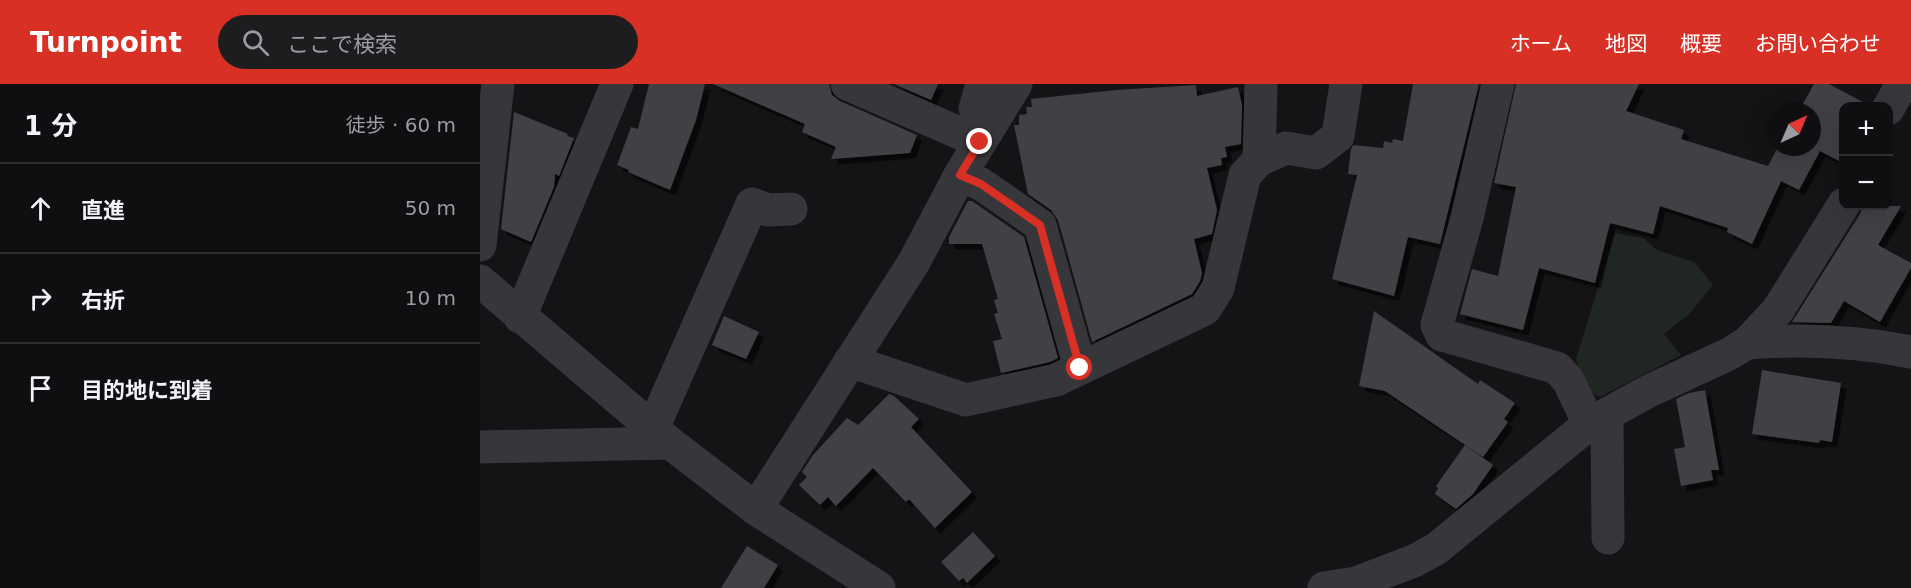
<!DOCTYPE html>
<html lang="ja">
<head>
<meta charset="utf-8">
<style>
  :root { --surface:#0f0e10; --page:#1d1c1e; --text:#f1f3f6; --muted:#9b9c9f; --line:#2f2e30; --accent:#d93025 }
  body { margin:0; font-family:"DejaVu Sans","Noto Sans JP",sans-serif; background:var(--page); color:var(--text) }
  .controls { position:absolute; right:18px; top:18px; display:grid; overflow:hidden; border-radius:12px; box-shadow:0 6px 24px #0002 }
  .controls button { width:54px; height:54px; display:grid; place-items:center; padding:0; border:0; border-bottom:2px solid var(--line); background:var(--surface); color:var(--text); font:30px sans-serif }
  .compass { position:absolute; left:1287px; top:18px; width:54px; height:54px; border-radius:50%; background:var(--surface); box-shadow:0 6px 24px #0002; rotate:44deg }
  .stop { position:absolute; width:18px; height:18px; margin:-14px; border:4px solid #d93025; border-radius:50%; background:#fff }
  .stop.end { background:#d93025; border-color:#fff; box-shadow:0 2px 6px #0008 }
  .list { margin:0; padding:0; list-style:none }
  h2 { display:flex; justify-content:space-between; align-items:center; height:78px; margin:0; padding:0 24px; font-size:26px }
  h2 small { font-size:20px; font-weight:400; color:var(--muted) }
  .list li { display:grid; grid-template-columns:39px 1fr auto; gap:18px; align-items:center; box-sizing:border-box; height:90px; padding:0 24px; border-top:2px solid var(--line) }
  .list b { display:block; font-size:22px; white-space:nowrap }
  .list em { font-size:20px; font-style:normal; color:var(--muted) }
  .icon { flex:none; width:33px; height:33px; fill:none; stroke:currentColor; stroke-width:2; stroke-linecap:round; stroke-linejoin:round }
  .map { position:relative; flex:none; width:1431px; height:504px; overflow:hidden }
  header { display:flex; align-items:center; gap:36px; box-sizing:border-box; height:84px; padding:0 30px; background:var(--accent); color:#fff }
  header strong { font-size:28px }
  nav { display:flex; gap:33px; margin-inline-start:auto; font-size:21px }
  .search { width:420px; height:54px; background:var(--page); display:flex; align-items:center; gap:15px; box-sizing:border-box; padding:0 21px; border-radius:33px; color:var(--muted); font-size:22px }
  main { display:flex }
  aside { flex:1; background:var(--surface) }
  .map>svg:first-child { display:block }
</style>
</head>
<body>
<header>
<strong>Turnpoint</strong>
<div class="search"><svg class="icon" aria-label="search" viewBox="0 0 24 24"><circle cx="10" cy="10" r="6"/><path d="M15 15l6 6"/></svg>ここで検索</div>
<nav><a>ホーム</a><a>地図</a><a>概要</a><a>お問い合わせ</a></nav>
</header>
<main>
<aside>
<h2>1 分<small>徒歩 · 60 m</small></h2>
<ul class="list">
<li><svg class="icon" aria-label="ahead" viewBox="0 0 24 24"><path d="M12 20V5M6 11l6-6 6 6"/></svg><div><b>直進</b></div><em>50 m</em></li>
<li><svg class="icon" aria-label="right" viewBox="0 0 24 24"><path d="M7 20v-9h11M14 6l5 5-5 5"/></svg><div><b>右折</b></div><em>10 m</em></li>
<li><svg class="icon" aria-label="arrive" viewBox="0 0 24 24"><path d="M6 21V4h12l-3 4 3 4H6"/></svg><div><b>目的地に到着</b></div></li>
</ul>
</aside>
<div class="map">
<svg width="1431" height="504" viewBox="0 0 1431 504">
  <defs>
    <filter id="shadow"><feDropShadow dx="5.5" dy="5.5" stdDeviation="0" flood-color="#0009"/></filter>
  </defs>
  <rect width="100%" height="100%" fill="#141315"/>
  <path fill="#202723" d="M1135,149l28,5 14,12 37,12 19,23 -24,29 -25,20 17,21 -81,42 -13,-7 -11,-31z"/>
  <g fill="#404045" filter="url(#shadow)">
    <path d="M169,0h56l-9,36 -26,70 -42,-18 1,-2 -12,-5 14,-38 7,2z"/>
    <path d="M233,0h116l3,11 8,6 77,34 -7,18 -79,6 5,-12 -34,-15 3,-8z"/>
    <path d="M414,0h44l-7,16z"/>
    <path d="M933,0h66l-39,160 -32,-7 -14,59 -62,-17 25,-104 -9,-1 3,-25 2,-4 30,3 1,-7 8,2 1,-4 10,2z"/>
    <path d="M1036,0h123l-13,27 58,19 -3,9 87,27 10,-19h34v-36h-13l15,-27h15l41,22h-26v47l-5,8 -19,-10 -21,39 -18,-9 -29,63 -25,-12 1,-4 -68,-22 -7,28 -43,-11 -15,60 -56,-15 -16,62 -63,-16 12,-45 26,7 18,-89 -22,-4z"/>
    <path d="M716,1l1,11 41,-9 4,18 -1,39 -16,3 2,10 -6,1 1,7 -15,3 10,42 -5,24 -18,5 8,34 -2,8 -8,13 -100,48 -34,-122 -7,-10 -23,-16 -14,-69h5v-10l8,-1 -1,-7h6l-1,-8 85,-9z"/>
    <path d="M34,28l54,22 -1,2 7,2 -15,38 -4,-2 -1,13 -23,55 -30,-13z"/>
    <path d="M488,117h4l52,36 34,121 -8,4 -49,11 -8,-32 9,-2 -8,-25 4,-1 -4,-13 4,-1 -16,-55h-33v-7z"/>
    <path d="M1383,122h38l-23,39 33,18v5l-31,54 -36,-21 -13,22 -39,-1 68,-108z"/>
    <path d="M894,227l104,73 2,-4 35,23 -11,16 4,3 -25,35 -98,-66 -26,-5z"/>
    <path d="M244,232l35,16 -13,27 -34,-14z"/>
    <path d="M1282,286l79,13 -9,59 -12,-2 -1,3 -67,-9z"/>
    <path d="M1225,306l14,80h-8l2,10 -32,6 -7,-37 11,-2 -9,-48 13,-6z"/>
    <path d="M409,310l5,2 25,23 -8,8 61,65 -37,36 -26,-29 -3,3 -33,-34 -37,38 -8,-9 -8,8 -21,-20 8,-8 -5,-5 11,-17 34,-37 11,7z"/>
    <path d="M985,361l28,20 -20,29 -17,15 -21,-15 3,-6 -2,-2z"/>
    <path d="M493,448l22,24 -28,27 -4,-5 -4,3 -18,-19z"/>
    <path d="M267,462l31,19 -14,23h-43z"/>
  </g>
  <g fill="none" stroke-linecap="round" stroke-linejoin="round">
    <g stroke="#37373b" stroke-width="33">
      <path d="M367,0l133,58"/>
      <path d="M502,0l-7,25 11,24"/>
      <path d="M1018,0l-31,134 -30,107 5,10 115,33 11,12 21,44"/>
      <path d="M1408,25l14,-25"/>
      <path d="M779,76l2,-76"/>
      <path d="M480,91l21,9 59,41 40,143"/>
      <path d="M0,161l18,-161"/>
      <path d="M0,197l190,162 86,66 123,79"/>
      <path d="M40,233l97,-233"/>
      <path d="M1267,259c55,-4 110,-2 164,9"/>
      <path d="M370,277l116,39 90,-20 149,-71 13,-21 27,-113 14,-15 27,-12 30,5 22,-17 8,-52"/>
      <path d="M1127,331l1,123"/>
      <path d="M173,344l99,-224 16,6 23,-1"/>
      <path d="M0,363l190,-4"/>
      <path d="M276,425l158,-247 46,-87 56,-91"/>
      <path d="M844,504l32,-5 58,-22 22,-12 153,-125 60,-33 80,-37 18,-11 31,-33 66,-106"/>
    </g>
  </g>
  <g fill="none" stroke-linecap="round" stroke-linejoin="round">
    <path stroke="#d93025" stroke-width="8" d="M500,58l-20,33 21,9 59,41 40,143"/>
  </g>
</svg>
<div class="controls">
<button>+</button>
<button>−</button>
</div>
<svg class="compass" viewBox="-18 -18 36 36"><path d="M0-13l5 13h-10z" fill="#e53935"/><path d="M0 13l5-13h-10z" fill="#9b9c9f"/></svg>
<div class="stop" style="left:600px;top:284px"></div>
<div class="stop end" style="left:500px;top:58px"></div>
</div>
</main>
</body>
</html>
